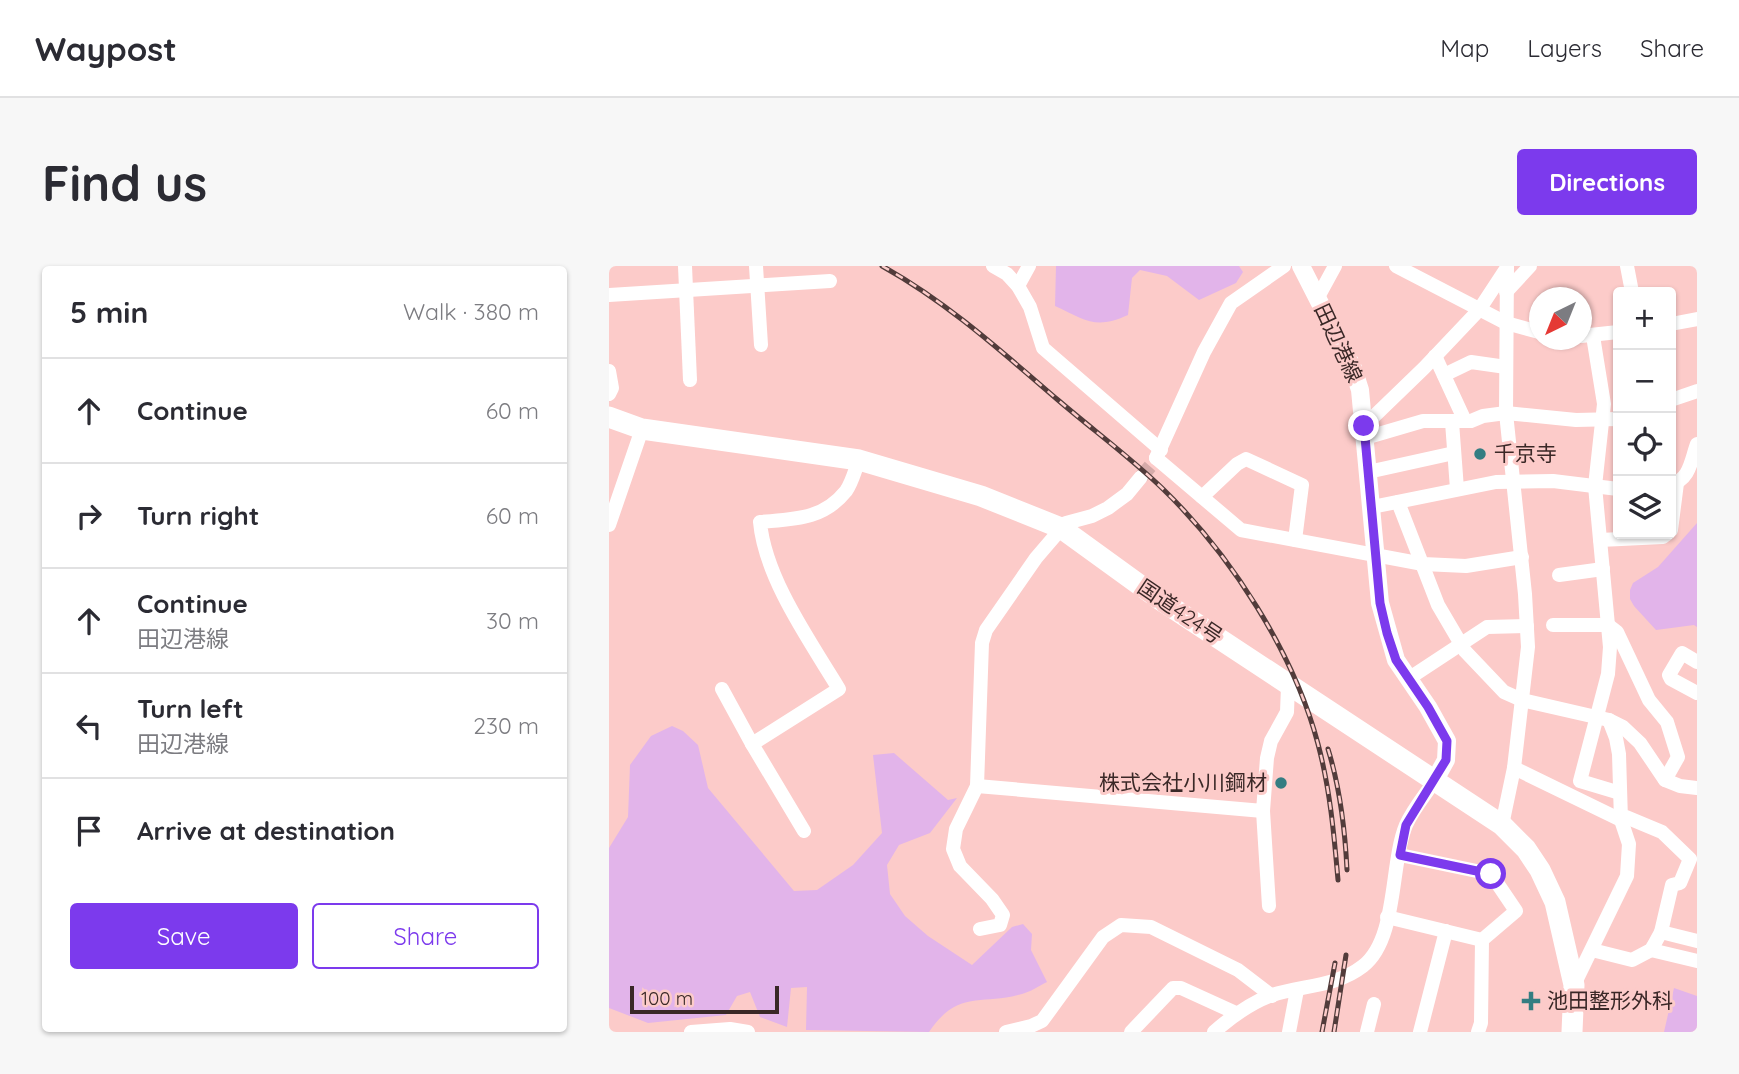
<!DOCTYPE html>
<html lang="en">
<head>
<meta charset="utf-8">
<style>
  :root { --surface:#fff; --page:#f7f7f7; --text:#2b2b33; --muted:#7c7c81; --line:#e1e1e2; --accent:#7c3aed }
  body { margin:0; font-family:Quicksand,"Noto Sans JP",sans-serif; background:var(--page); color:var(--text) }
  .controls { position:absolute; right:21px; top:21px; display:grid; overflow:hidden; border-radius:7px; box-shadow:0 2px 5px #0004 }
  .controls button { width:63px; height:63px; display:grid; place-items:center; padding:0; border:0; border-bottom:2px solid var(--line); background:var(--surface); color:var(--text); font:35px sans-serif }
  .compass { position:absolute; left:920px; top:21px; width:63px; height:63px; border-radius:50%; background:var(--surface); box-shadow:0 2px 5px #0004; rotate:223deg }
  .scale { position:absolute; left:21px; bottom:18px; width:149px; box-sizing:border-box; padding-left:7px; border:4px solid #3a2827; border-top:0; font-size:19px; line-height:24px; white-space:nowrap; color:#3a2827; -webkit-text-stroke:5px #fccbc9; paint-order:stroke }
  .stop { position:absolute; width:21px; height:21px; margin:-16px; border:5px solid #7c3aed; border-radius:50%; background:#fff }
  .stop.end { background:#7c3aed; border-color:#fff; box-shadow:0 2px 7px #0008 }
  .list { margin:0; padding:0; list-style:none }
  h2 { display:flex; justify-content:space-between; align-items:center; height:91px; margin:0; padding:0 28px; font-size:30px }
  h2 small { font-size:23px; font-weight:400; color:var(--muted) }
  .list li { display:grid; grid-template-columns:46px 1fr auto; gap:21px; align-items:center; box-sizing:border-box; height:105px; padding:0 28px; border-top:2px solid var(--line) }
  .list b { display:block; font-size:26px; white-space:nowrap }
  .list p { margin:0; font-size:23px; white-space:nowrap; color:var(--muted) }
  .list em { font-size:23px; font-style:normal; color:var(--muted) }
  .actions { display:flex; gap:14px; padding:21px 28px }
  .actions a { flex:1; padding:16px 0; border:2px solid var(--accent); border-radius:7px; text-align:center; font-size:24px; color:var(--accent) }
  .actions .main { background:var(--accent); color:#fff }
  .icon { flex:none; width:38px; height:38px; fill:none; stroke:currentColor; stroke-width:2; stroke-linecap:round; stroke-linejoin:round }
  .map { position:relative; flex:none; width:1088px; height:766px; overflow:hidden; border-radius:7px }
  header { display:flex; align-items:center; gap:42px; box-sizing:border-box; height:98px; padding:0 35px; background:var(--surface); border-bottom:2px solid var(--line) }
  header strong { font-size:33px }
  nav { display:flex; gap:38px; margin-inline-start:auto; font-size:24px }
  .intro { display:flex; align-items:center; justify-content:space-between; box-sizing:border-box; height:168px; padding:0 42px }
  h1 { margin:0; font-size:49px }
  .button { padding:18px 32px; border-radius:7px; background:var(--accent); color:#fff; font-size:24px; font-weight:700 }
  main { display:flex; gap:42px; padding:0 42px }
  aside { flex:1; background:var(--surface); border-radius:7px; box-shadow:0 2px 5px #0004 }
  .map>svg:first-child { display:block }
</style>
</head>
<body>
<header>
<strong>Waypost</strong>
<nav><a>Map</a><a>Layers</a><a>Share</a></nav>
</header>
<div class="intro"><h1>Find us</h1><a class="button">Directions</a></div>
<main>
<aside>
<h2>5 min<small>Walk · 380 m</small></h2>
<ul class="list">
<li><svg class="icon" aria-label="ahead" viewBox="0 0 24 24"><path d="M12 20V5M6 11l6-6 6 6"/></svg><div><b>Continue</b></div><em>60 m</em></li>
<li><svg class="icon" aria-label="right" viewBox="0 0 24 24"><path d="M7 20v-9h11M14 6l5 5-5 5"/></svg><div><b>Turn right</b></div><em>60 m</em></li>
<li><svg class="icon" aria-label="ahead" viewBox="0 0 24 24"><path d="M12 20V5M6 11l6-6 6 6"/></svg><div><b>Continue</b><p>田辺港線</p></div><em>30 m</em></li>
<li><svg class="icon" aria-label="left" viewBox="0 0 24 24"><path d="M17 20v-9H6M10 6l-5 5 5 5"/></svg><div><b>Turn left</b><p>田辺港線</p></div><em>230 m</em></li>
<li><svg class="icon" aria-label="arrive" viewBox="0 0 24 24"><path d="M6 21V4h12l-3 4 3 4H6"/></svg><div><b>Arrive at destination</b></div></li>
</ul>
<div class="actions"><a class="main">Save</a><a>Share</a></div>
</aside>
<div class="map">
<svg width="1088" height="766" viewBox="0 0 1088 766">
  <rect width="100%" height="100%" fill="#fccbc9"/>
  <g fill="#e2b4ea">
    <path d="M447,0h183l4,6 -7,11 -37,17 -32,-24 -27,-6 -8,8 -4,37c-33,15 -42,5 -73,-9z"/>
    <path d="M1088,257v104l-3,-2 -38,5 -22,-24 -4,-7v-9l3,-7 25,-16z"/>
    <path d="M63,460l11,5 15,14 10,43 86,103 23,-1 36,-25 29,-32 -9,-78 21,-2 54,47 9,-2 -27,35 -31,12 -12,20 3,29 15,22 23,20 44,29 40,-38 11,-3 9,10 -1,16 16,32c-8,4 -17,10 -25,12 -40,12 -64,-5 -93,38l-123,-2 1,-43 -16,1 -4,39 -27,-10 -10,-25 -13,4 -11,19 -78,8 -39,-15v-160l19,-31 2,-52 21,-29z"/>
    <path d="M1065,722l23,8v36h-33z"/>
  </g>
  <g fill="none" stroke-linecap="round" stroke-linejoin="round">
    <path stroke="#d5aaa9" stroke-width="14" stroke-dasharray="14 7" stroke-linecap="butt" d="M532,211l12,-14"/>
    <g stroke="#fff" stroke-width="14">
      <path d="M76,0l5,114"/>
      <path d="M147,0l5,79"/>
      <path d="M384,0l14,8 11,12 12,21 13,41 118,102"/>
      <path d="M787,0l110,57 33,9"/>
      <path d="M1018,0l5,26"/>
      <path d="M409,20l11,-20"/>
      <path d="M897,26l24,-26"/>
      <path d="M0,29l221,-14"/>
      <path d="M708,33l18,-33"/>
      <path d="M1062,58l26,-5"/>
      <path d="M972,70l37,-4"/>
      <path d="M984,70l11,68 -9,82 15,161 -2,27 -28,107 40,12"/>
      <path d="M826,90l30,65"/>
      <path d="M0,105l3,17 -3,6"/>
      <path d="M835,109l27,-13 35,5"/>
      <path d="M1062,134l26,-9"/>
      <path d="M843,156l5,67"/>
      <path d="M755,160l60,-58 55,-58 27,-41"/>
      <path d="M756,172l58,-17h48l12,-5 23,-3 70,7 42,-1"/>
      <path d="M547,192l85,72 182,34 43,2 56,-9"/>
      <path d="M547,192l48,-106 27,-49 53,-37"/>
      <path d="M759,206l86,-19"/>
      <path d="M1062,218c19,-4 20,-24 26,-40"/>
      <path d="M593,231l35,-33 9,-5 56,26 -7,55"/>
      <path d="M789,236l40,103 27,46 39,41 18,8 87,20 14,7 17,16 25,37 15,6 17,2"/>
      <path d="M763,241l124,-25 57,-1 65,8"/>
      <path d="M0,259l33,-96"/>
      <path d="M1062,264l6,-47"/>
      <path d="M991,274l63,-3 4,-3"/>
      <path d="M950,309l44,-6"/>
      <path d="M944,359h55l9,7 32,68 18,22 11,35 -13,23"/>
      <path d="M1088,396l-15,-9 -13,22 2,4 26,14"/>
      <path d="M799,413l79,-52 40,-1"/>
      <path d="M113,423l30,55 52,87"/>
      <path d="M143,478l87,-55c-29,-48 -74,-111 -79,-167 33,-3 63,-2 86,-31 6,-8 9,-21 13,-31"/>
      <path d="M905,502l107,52 5,-3 36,15 28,27 -10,24 -8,2 -11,47 -6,11 -4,7 -19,10 -40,-10"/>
      <path d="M368,520l286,25 4,-53 4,-17 16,-29 1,-26"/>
      <path d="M654,545l6,95"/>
      <path d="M893,559l12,-57 14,-121 -3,-53 -19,-181 1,-147"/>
      <path d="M791,589l91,19 25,37 -34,29 -1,83 -3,9"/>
      <path d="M778,651l95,23"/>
      <path d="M371,663l20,-4 3,-10 -11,-16 -32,-33 -7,-17 3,-20 21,-43 5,-143 4,-13 50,-72 30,-35 26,-7 16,-8 19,-14 14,-17"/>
      <path d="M1052,666l36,9"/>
      <path d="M1042,684l46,11"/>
      <path d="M965,719l53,-109 2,-32 -8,-24 -2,-66 -3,-16 -7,-18"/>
      <path d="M82,766l39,-3 18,3"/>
      <path d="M397,766l25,-6 11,-5 61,-84 18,-12 30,2 87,43 34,26"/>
      <path d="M522,766l42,-44h8l55,25"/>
      <path d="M605,766c17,-15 36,-29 58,-37 32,-10 64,-8 91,-29 35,-27 27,-103 43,-141 7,-16 20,-31 29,-45"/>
      <path d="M680,766l8,-42"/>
      <path d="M758,766l7,-28"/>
      <path d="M811,766l26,-101"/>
    </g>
    <path stroke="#fff" stroke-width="18" d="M692,0l52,102 7,22 20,213 16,57 32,47 19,34 -1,19 -11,20"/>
    <path stroke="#fff" stroke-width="21" d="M0,151l33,12 217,31 122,36 80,32 98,71 343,226 24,24 14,21 15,32 19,83 -2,47"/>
    <defs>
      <g id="rail">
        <path d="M273,0c65,36 120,86 176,134 35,30 73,58 105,89 68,66 131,164 155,255 12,45 16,90 20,136"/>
        <path d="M719,483c12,39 17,80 19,121"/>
        <path d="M713,766l13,-69"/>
        <path d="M725,766l12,-77"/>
      </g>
    </defs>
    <use href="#rail" stroke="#523c3b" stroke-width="5"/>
    <use href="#rail" stroke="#fccbc9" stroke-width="2.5" stroke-dasharray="8" stroke-linecap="butt"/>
  </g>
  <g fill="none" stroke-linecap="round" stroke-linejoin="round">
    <path stroke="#7c3aed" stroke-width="9" d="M755,160l16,177 7,30 9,27 32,47 19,34 -1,19 -40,65 -6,30 91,19"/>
  </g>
  <g fill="#347d82" stroke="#fccbc9" stroke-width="2.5">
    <circle cx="871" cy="188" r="7"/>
    <circle cx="672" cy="517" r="7"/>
    <path d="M918.5 724.5h7v7h7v7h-7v7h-7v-7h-7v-7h7z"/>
  </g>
  <g text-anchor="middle" stroke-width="6" stroke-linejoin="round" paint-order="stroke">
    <g font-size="21" fill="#3a2827" stroke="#fccbc9">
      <text transform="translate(729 77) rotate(65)" y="7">田辺港線</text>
      <text transform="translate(571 346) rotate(34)" y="7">国道424号</text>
    </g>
    <g font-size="21" fill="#3a2827" stroke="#fccbc9" text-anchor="start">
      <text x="885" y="195">千京寺</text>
      <text x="658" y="524" text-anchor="end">株式会社小川鋼材</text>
      <text x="938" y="742">池田整形外科</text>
    </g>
  </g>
</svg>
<div class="controls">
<button>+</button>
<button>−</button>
<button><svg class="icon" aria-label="locate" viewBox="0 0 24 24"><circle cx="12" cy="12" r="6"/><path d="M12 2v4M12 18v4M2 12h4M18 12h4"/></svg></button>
<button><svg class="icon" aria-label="layers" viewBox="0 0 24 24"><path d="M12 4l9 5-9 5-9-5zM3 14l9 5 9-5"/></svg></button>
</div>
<svg class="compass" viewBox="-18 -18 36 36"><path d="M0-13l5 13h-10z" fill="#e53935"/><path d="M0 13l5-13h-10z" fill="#7c7c81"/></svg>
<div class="scale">100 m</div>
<div class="stop" style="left:882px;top:608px"></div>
<div class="stop end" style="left:755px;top:160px"></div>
</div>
</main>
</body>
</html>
